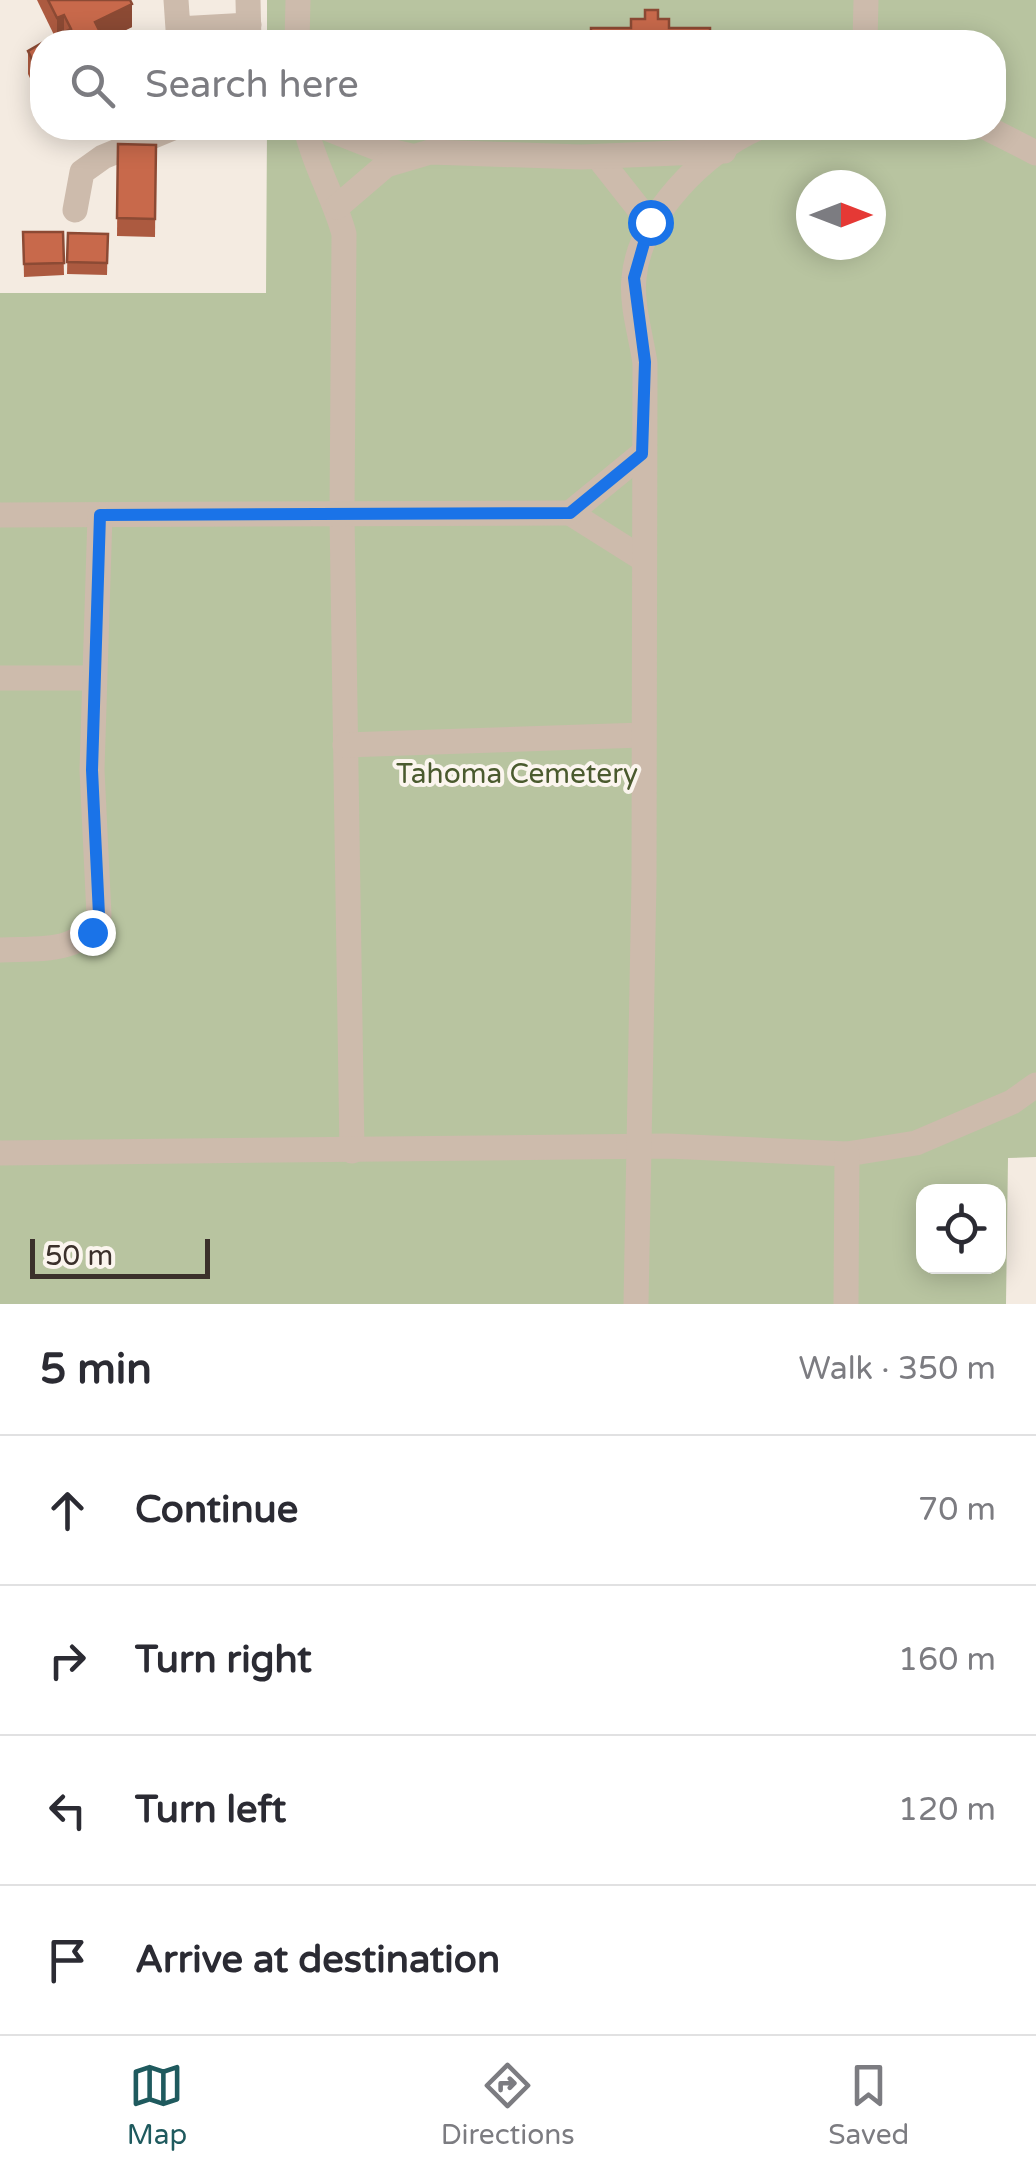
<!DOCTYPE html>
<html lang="en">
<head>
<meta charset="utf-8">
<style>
  :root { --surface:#fff; --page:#f7f7f7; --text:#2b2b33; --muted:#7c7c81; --line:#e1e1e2; --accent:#1f5a5e }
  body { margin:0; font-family:"Varela Round",sans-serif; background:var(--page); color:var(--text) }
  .controls { position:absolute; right:30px; bottom:30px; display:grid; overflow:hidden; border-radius:20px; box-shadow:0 5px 25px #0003 }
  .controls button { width:90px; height:90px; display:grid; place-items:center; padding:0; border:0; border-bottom:2px solid var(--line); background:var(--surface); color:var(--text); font:50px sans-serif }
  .compass { position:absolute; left:796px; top:170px; width:90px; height:90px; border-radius:50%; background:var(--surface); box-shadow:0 5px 25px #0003; rotate:90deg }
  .scale { position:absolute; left:30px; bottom:25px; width:180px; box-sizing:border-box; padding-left:10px; border:5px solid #3b302b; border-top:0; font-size:28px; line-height:35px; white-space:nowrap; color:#3b302b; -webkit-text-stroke:8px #fbf5ee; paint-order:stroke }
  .stop { position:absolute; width:30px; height:30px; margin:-22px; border:8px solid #1a73e8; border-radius:50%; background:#fff }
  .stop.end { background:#1a73e8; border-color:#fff; box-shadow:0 2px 10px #0008 }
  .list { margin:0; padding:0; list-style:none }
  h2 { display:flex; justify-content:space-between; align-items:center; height:130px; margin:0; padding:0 40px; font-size:42px }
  h2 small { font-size:32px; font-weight:400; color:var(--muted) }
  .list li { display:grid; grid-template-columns:65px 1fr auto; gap:30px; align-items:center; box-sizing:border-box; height:150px; padding:0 40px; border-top:2px solid var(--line) }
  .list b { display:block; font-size:38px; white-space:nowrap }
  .list em { font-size:32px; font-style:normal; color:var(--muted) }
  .icon { flex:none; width:55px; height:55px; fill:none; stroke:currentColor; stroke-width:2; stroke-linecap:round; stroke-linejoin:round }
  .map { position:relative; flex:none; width:1036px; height:1304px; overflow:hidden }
  .search { position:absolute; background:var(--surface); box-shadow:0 5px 25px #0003; left:30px; right:30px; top:30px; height:110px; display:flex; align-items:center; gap:25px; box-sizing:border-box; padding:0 35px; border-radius:40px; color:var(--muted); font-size:38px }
  .sheet { height:730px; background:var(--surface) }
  nav { display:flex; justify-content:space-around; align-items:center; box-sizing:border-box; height:140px; border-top:2px solid var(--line); background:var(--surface); font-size:28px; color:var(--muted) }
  nav a { display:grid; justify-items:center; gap:5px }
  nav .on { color:var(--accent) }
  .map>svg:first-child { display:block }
</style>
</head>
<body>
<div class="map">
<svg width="1036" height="1304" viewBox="0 0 1036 1304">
  <rect width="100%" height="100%" fill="#f4ebe1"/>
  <path fill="#b8c4a0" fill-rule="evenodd" d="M267,0h769v1157l-28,1 -2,146h-1006v-1011h266l1,-165h727v-86h-727zM811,185h60v60h-60zM924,1192h74v74h-74z"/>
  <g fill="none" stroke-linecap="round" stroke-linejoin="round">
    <g stroke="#cdbbac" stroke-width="25">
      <path d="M176,0l2,29 71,-4"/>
      <path d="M248,0l1,42"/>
      <path d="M297,42l1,-42"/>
      <path d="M865,42l1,-42"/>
      <path d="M306,128c8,37 28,69 38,106l-2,282 10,635"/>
      <path d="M326,128l51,20 34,8"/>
      <path d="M987,128l49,25"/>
      <path d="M598,157l52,66"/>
      <path d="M337,207l49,-42 44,-13 151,5 143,-6"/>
      <path d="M75,210l7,-38 21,-15 70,-29"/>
      <path d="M642,454l-72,59 73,46"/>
      <path d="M0,515l570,-2"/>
      <path d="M0,678h94"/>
      <path d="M345,745l298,-10"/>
      <path d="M0,950c37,-2 83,5 99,-35l-7,-145 8,-255"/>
      <path d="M0,1153l667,-7 180,8 69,-11 96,-41 24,-17"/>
      <path d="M636,1304l8,-424 1,-517c-4,-27 -14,-59 -11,-85 5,-61 70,-127 124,-150"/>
      <path d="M846,1304l1,-150"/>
    </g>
  </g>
  <g fill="#ac5a40">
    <path d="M37,0h93l2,27 -28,14 -49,-4z"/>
    <path d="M42,43v60l-14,-29v-23z"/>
    <path d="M118,144l38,1 -1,92 -38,-1z"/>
    <path d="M23,232h40l1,43 -40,2z"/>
    <path d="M68,233l40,1 -1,41 -40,-1z"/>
  </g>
  <g fill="#8c4a34">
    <path d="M132,4v23l-32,15 -5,-20z"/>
    <path d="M64,15v23l-7,3v-23z"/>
  </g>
  <g fill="#c8694b" stroke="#8c4a34" stroke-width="2.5">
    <path d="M48,0h82l2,4 -37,18 10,20h-61l27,-13 -7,-14 -7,3z"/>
    <path d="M645,10h13v9h11v9h41v14h-119v-14h40v-9h14z"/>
    <path d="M42,43v37l-14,-29z"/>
    <path d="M118,144l38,1 -1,74 -38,-1z"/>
    <path d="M23,232h40l1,31 -40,1z"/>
    <path d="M68,233l40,1 -1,29 -40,-1z"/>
  </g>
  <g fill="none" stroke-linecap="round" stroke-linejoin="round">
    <path stroke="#1a73e8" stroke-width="12" d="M92,932l7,-17 -7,-145 8,-255 470,-2 72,-59 3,-92 -11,-84 16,-56"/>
  </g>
  <g text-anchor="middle" stroke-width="8" stroke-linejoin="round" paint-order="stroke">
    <g font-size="28" fill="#4a5a2e" stroke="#fbf5ee">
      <text x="517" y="783">Tahoma Cemetery</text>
    </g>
  </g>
</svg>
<div class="controls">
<button><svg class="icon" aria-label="locate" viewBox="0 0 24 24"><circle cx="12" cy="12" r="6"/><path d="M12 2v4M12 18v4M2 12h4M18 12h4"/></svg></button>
</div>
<svg class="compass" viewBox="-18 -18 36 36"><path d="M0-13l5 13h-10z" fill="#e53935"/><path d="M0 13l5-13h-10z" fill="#7c7c81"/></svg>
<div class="scale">50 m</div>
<div class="stop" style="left:650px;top:222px"></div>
<div class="stop end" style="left:92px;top:932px"></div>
<div class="search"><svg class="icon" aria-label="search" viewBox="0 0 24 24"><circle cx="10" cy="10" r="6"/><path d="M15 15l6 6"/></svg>Search here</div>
</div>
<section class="sheet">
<h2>5 min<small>Walk · 350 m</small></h2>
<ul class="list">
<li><svg class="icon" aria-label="ahead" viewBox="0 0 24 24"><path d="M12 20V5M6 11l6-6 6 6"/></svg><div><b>Continue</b></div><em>70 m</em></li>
<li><svg class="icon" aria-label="right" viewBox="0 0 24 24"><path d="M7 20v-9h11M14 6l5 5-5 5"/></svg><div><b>Turn right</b></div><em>160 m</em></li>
<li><svg class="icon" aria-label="left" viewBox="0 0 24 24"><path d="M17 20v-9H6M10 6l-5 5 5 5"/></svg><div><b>Turn left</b></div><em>120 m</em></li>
<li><svg class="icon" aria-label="arrive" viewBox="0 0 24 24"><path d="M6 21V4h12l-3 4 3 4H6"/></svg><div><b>Arrive at destination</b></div></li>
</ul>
</section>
<nav>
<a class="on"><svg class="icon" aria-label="map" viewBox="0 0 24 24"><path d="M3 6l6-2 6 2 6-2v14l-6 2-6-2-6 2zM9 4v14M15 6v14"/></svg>Map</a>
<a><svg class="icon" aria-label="directions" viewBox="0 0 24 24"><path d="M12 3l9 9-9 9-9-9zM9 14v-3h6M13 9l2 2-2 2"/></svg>Directions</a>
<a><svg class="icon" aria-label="saved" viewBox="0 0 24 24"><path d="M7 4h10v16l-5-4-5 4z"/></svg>Saved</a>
</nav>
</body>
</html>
